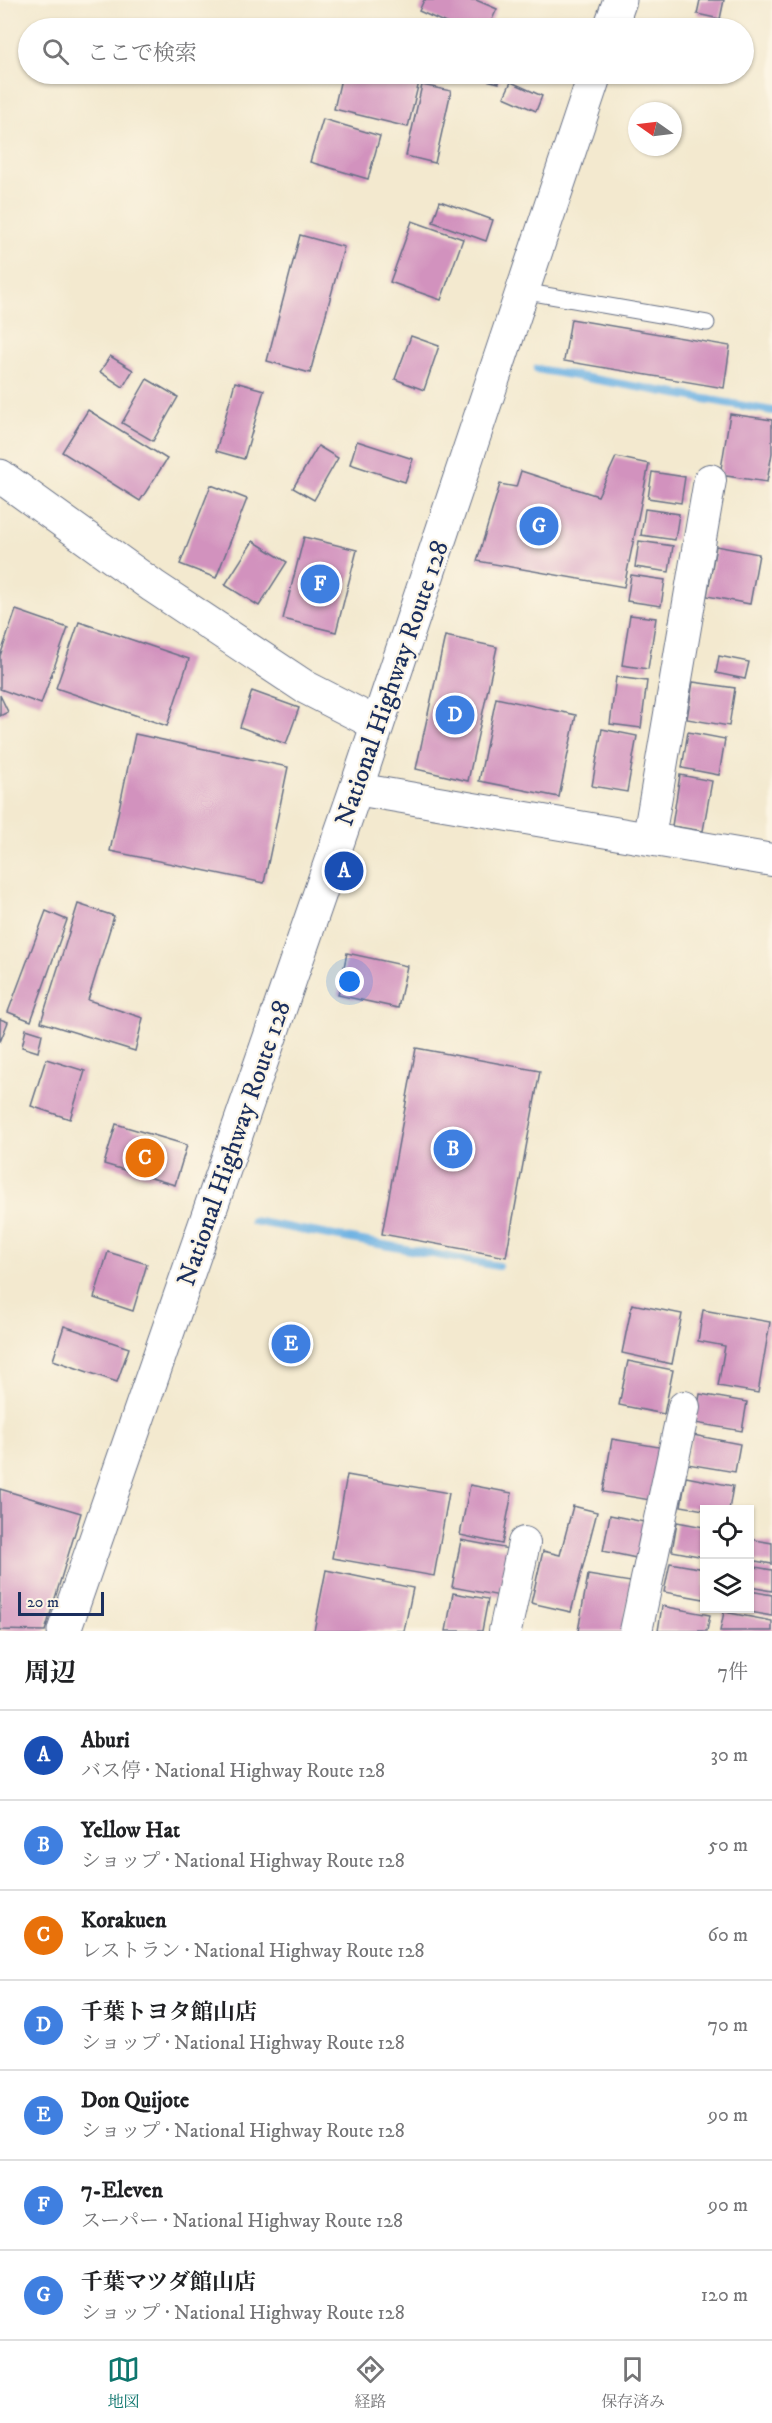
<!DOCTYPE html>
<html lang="ja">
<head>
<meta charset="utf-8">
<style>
  :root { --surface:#fff; --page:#f2f2f2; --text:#202124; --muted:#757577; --line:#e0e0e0; --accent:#0f766e }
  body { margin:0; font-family:"IM FELL DW Pica","Noto Serif JP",serif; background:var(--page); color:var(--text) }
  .controls { position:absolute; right:18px; bottom:18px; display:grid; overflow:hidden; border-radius:0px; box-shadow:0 2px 4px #0004 }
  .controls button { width:54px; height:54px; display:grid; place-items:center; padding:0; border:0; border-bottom:2px solid var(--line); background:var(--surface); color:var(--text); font:30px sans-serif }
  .compass { position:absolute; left:628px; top:102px; width:54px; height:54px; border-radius:50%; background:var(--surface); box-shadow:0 2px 4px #0004; rotate:284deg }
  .scale { position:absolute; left:18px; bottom:15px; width:86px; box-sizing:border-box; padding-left:6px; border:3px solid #1b2f5e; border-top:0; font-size:16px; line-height:21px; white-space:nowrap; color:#1b2f5e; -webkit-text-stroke:4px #fcf5e5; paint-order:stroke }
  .you { position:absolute; left:350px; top:982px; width:21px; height:21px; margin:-15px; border:4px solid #fff; border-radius:50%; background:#1a73e8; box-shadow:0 0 0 9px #1a73e833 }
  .badge { display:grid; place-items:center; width:39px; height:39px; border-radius:50%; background:var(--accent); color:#fff; font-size:20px; font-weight:700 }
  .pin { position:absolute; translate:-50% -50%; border:3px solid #fff; box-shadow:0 2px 6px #0006 }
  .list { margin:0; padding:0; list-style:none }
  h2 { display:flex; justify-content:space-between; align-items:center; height:78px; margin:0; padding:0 24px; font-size:26px }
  h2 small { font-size:20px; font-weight:400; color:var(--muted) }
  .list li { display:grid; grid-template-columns:39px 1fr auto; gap:18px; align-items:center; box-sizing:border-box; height:90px; padding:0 24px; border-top:2px solid var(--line) }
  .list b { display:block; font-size:22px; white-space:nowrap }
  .list p { margin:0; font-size:20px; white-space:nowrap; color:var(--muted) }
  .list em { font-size:20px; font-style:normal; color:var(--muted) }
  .icon { flex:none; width:33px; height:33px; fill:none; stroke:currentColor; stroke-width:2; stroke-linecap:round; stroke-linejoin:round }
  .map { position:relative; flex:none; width:772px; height:1631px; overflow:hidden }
  .search { position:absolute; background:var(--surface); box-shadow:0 2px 4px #0004; left:18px; right:18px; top:18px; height:66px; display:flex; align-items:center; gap:15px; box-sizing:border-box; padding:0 21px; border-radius:33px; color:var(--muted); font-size:22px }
  .sheet { height:708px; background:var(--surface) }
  nav { display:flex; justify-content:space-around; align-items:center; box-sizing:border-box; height:84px; border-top:2px solid var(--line); background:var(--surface); font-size:16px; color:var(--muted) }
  nav a { display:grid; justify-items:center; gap:3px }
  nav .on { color:var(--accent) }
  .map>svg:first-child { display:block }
</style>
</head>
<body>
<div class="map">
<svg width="772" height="1631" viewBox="0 0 772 1631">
  <rect width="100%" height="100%" fill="#fcf5e5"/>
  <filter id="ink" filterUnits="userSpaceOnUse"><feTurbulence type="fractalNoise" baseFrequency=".0167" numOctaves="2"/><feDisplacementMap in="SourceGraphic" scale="12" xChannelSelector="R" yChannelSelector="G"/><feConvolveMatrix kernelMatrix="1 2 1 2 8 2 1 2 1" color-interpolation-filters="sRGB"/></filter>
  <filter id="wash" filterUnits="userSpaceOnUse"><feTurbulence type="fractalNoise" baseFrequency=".008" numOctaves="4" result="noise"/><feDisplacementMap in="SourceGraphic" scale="24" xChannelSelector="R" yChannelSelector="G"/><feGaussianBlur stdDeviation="1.35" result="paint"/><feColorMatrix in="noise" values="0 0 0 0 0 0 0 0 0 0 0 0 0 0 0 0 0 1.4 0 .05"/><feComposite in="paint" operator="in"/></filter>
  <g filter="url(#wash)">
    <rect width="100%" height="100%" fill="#f3e9cf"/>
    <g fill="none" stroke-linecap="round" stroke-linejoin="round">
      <g stroke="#6eb2e3" stroke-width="8">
        <path d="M537,369l235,42"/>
        <path d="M253,1221l245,45"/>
      </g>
    </g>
    <g id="blocks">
      <g fill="#d292be">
        <path d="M424,0h52l21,9 -9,19h-31l-38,-17z"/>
        <path d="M700,0h24l-4,19 -23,-5z"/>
        <path d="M342,74h79l-13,53 -74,-18z"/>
        <path d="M478,74h23l-2,9 -22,-5z"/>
        <path d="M511,82l31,14 -6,15 -32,-14z"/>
        <path d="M422,85l29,6 -16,72 -29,-7z"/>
        <path d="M323,119l57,17 -12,43 -58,-17z"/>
        <path d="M440,201l53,19 -7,21 -53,-19z"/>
        <path d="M412,221l51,18 -22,61 -51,-18z"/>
        <path d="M300,235l44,12 -34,126 -43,-12z"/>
        <path d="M571,319l159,27 -6,42 -160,-27z"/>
        <path d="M411,336l28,10 -15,44 -29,-11z"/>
        <path d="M110,356l23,14 -10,17 -23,-15z"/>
        <path d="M147,379l31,18 -25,44 -31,-18z"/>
        <path d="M235,382l29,8 -20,69 -28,-8z"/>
        <path d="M88,410l79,49 -27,42 -78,-49z"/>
        <path d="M730,414l42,6v33l-5,29 -47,-7z"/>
        <path d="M357,441l56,18 -8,23 -55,-18z"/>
        <path d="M318,446l20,12 -24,42 -21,-12z"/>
        <path d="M616,457l33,7 -25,123 -147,-26 23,-77 16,3 5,-16 77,25z"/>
        <path d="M652,472l33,5 -4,26 -33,-5z"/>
        <path d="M211,485l36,14 -31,79 -36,-14z"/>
        <path d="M645,509l34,5 -4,26 -34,-5z"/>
        <path d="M304,537l53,13 -21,82 -53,-13z"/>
        <path d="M253,541l34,21 -28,44 -34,-21z"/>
        <path d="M639,541l34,5 -4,26 -34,-5z"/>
        <path d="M716,546l43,8 -9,50 -43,-8z"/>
        <path d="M631,575l34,5 -4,26 -34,-5z"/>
        <path d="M16,610l52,18 -27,76 -41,-15v-33z"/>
        <path d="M630,615l26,3 -8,51 -26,-4z"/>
        <path d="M79,622l110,37 -22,67 -111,-38z"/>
        <path d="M445,636l52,11 -29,134 -52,-12z"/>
        <path d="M719,656l30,6 -4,17 -29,-6z"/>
        <path d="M616,677l31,4 -6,47 -31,-4z"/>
        <path d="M693,682l42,6 -6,38 -42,-7z"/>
        <path d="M252,691l47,17 -13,36 -46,-17z"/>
        <path d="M0,695l8,17 -8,4z"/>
        <path d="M496,698l80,17 -17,82 -80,-16z"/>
        <path d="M602,729l35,7 -10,56 -35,-6z"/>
        <path d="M688,732l37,7 -6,36 -37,-7z"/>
        <path d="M135,734l153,33 -24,116 -154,-32z"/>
        <path d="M680,775l32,6 -9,50 -31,-5z"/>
        <path d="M78,904l36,12 -26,84 55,18 -8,33 -94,-29z"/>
        <path d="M46,911l21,9 -36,101 -23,-9z"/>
        <path d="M347,953l60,13 -9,42 -60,-13z"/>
        <path d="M0,1019l8,3 -8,20z"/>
        <path d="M26,1029l16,5 -4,18 -16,-5z"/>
        <path d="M416,1048l124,23 -34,186 -124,-23z"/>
        <path d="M46,1059l39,12 -15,48 -39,-13z"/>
        <path d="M116,1124l71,21 -12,40 -71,-21z"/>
        <path d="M108,1252l39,12 -14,47 -39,-13z"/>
        <path d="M632,1304l50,10 -10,50 -50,-11z"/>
        <path d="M703,1310l67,12 -12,71 -40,-7 7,-40 -27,-5z"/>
        <path d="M64,1326l65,22 -12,34 -64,-22z"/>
        <path d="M628,1361l45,9 -9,44 -45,-9z"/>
        <path d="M700,1394l47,8 -5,29 -47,-8z"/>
        <path d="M693,1435l47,9 -5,28 -48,-8z"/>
        <path d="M612,1439l47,8 -9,53 -47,-8z"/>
        <path d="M347,1475l102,18 -15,83 -102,-18z"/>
        <path d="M686,1477l47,9 -4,24h-25l-23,-4z"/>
        <path d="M470,1485l42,8 -10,51 -42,-9z"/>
        <path d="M0,1489l81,24 -36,118 -45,-1z"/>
        <path d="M573,1506l24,6 -26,100 -40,-9 12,-52 17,4z"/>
        <path d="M610,1515l39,8 -8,36 -38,-8z"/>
        <path d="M677,1522l27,5v30l-32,-6z"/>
        <path d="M750,1539l22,4v21l-22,-4z"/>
        <path d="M461,1540l48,9 -9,47 -48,-9z"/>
        <path d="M670,1563l34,6v30l-40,-7z"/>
        <path d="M750,1566l22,4v21l-22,-4z"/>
        <path d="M326,1570l87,18 -9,43h-90z"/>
        <path d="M588,1575l43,7 -8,49h-45z"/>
        <path d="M750,1591l22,4v21l-33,-6 11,-2z"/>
        <path d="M453,1593l35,6 -6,32h-36z"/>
        <path d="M662,1606l48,9 -3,16h-49z"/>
        <path d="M724,1612l48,9v10h-52z"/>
      </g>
    </g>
  </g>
  <g filter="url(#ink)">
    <use href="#blocks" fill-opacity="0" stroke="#677086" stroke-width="1.5"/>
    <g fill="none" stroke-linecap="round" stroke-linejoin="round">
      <defs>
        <path id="service" d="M522,291l185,32"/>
        <g id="minor">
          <path d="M356,789l416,71"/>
          <path d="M649,837l61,-357"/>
          <path d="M505,1631l19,-88"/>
          <path d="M636,1631l48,-224"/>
        </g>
        <path id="tertiary" d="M0,476l153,110 152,101 72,37"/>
        <g id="trunk">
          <path d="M610,28l10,-28"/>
          <path d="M64,1631l292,-842 239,-715"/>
        </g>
      </defs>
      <use href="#service" stroke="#677086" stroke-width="17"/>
      <use href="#minor" stroke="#677086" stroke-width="34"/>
      <use href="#tertiary" stroke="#677086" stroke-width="35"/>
      <use href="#trunk" stroke="#677086" stroke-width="35"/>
      <use href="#service" stroke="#fff" stroke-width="15"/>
      <use href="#minor" stroke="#fff" stroke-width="32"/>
      <use href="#tertiary" stroke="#fff" stroke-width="33"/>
      <use href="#trunk" stroke="#fff" stroke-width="33"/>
    </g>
  </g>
  <g text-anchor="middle" stroke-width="4.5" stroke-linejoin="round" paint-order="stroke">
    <g font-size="26" fill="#1b2f5e" stroke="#fcf5e5">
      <text transform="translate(391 683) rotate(-71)" y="9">National Highway Route 128</text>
      <text transform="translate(233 1143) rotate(-71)" y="9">National Highway Route 128</text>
    </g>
  </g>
</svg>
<div class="controls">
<button><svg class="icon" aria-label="locate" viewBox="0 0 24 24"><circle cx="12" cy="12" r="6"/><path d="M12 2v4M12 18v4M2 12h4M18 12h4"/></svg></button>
<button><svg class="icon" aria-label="layers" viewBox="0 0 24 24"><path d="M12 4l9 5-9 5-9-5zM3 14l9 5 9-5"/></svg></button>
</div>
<svg class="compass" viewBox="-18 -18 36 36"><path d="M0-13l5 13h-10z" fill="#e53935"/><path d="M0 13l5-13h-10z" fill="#757577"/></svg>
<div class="scale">20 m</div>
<div class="you"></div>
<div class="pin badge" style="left:344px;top:871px;background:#1a4fb4">A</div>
<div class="pin badge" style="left:453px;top:1149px;background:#3f7fe0">B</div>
<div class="pin badge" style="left:145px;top:1158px;background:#e8710a">C</div>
<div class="pin badge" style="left:455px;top:715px;background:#3f7fe0">D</div>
<div class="pin badge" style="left:291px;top:1344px;background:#3f7fe0">E</div>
<div class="pin badge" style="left:320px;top:584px;background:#3f7fe0">F</div>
<div class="pin badge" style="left:539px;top:526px;background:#3f7fe0">G</div>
<div class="search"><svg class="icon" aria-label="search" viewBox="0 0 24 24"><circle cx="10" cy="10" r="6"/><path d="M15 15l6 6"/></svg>ここで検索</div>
</div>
<section class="sheet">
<h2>周辺<small>7件</small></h2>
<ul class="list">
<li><span class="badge" style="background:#1a4fb4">A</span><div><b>Aburi</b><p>バス停 · National Highway Route 128</p></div><em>30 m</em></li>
<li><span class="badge" style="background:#3f7fe0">B</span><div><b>Yellow Hat</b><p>ショップ · National Highway Route 128</p></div><em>50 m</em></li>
<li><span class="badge" style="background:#e8710a">C</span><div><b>Korakuen</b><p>レストラン · National Highway Route 128</p></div><em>60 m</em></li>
<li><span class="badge" style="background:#3f7fe0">D</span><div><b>千葉トヨタ館山店</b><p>ショップ · National Highway Route 128</p></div><em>70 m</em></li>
<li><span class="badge" style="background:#3f7fe0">E</span><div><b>Don Quijote</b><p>ショップ · National Highway Route 128</p></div><em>90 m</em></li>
<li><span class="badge" style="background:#3f7fe0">F</span><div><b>7-Eleven</b><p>スーパー · National Highway Route 128</p></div><em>90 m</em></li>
<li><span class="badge" style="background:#3f7fe0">G</span><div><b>千葉マツダ館山店</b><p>ショップ · National Highway Route 128</p></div><em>120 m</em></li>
</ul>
</section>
<nav>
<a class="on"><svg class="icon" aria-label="map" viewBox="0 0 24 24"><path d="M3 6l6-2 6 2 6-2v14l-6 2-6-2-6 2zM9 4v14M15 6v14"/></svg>地図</a>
<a><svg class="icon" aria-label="directions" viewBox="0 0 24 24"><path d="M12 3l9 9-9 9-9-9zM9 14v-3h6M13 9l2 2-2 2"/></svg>経路</a>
<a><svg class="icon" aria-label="saved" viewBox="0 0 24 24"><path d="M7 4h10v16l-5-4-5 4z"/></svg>保存済み</a>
</nav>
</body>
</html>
